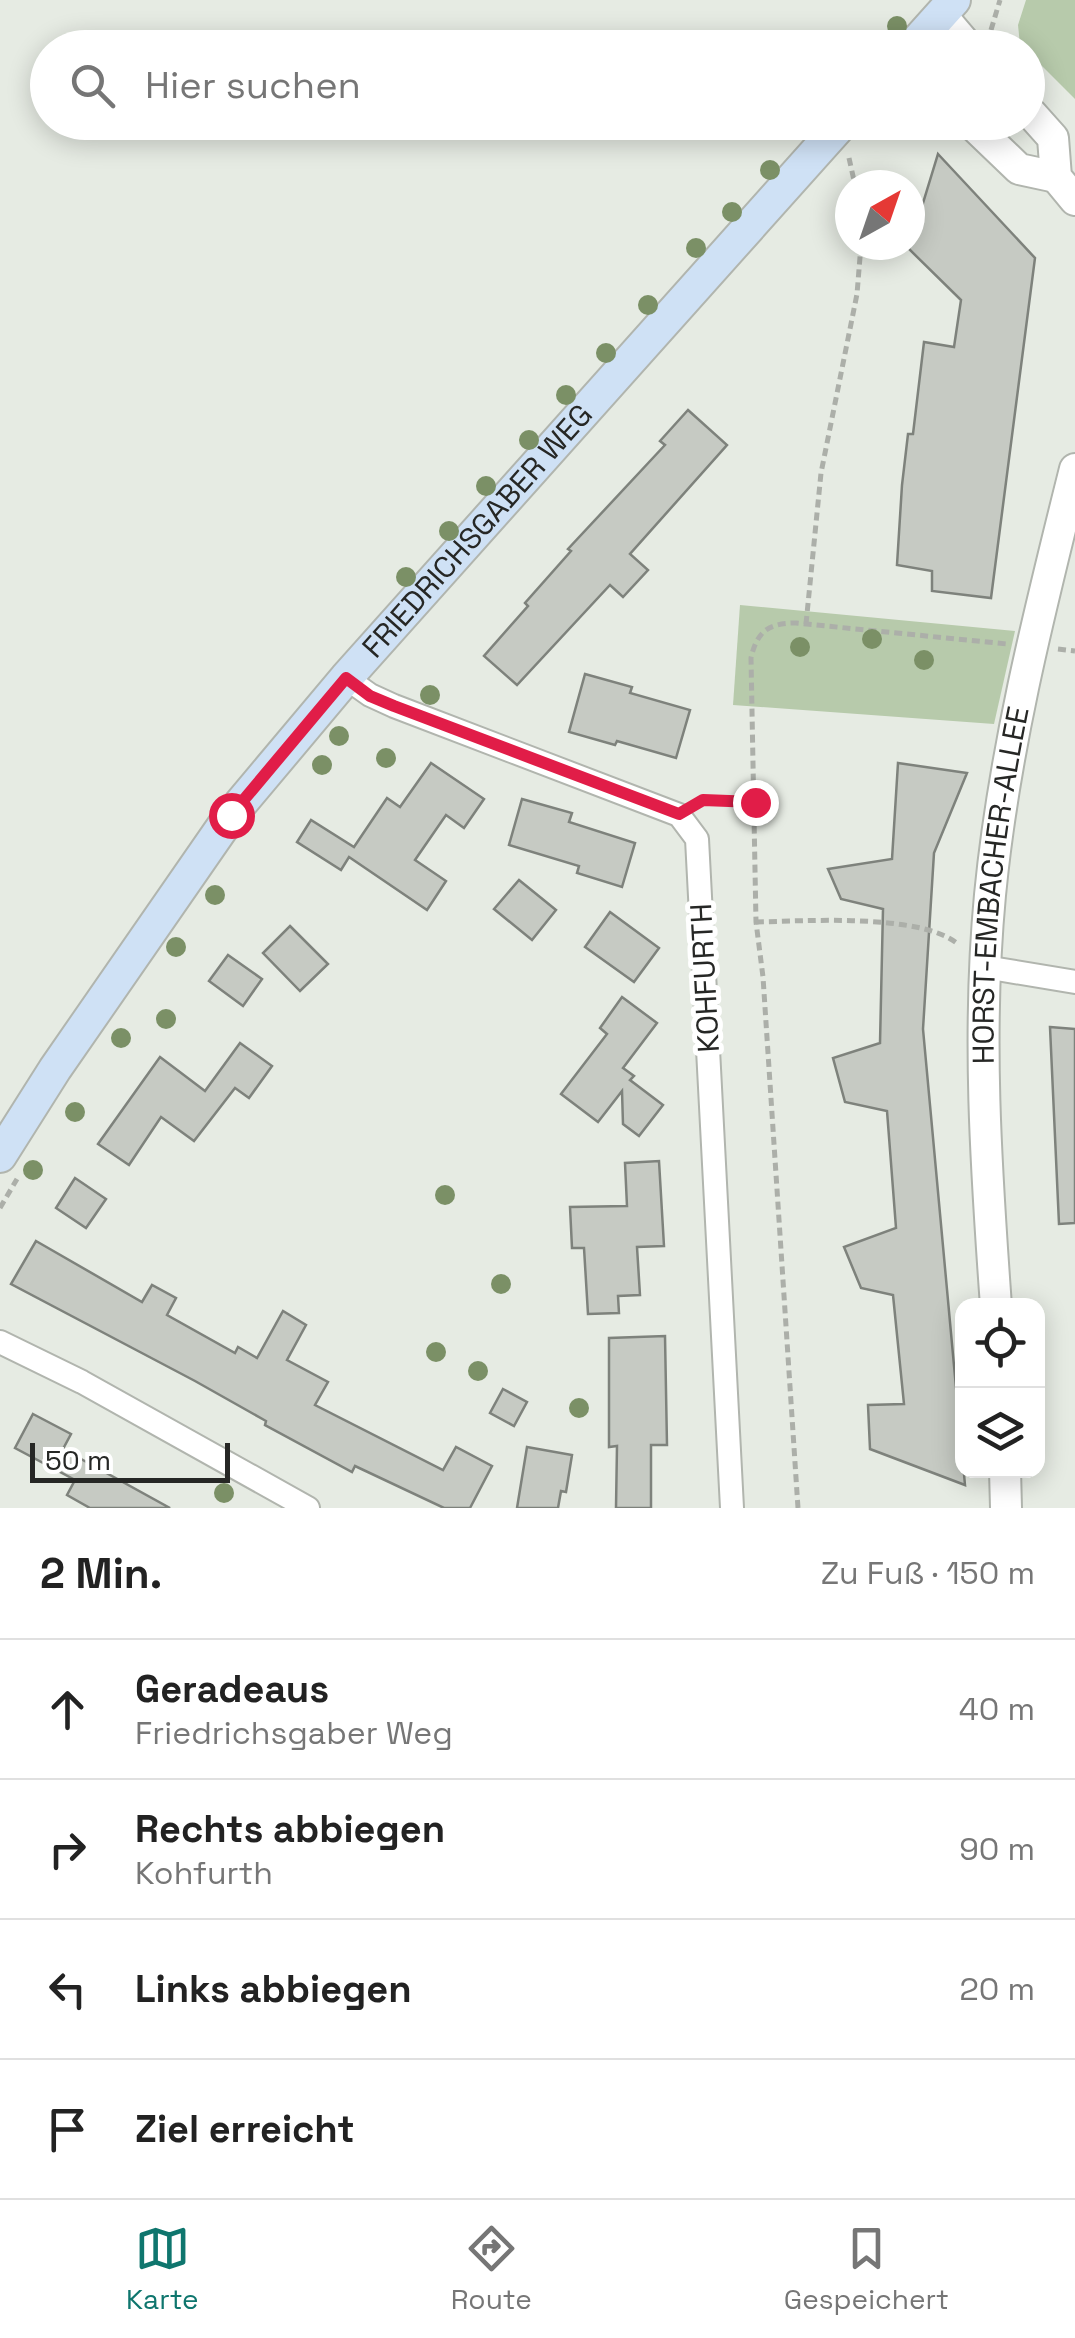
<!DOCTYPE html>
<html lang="de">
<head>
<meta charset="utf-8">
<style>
  :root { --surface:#fff; --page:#f6f6f6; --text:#222; --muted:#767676; --line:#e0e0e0; --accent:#0f766e }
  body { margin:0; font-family:"Space Grotesk",sans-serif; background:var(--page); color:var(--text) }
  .controls { position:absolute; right:30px; bottom:30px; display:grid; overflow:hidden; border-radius:20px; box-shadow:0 5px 25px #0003 }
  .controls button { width:90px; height:90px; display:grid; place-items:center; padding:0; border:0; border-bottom:2px solid var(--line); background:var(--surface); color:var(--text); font:50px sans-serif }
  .compass { position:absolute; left:835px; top:170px; width:90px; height:90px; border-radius:50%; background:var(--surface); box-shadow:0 5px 25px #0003; rotate:40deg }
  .scale { position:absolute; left:30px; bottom:25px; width:200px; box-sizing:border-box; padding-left:10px; border:5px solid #262725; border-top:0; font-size:28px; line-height:35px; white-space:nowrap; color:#262725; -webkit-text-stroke:8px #fff; paint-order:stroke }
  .stop { position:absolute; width:30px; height:30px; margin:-22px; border:8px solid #e11d48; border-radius:50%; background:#fff }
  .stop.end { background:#e11d48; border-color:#fff; box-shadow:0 2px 10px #0008 }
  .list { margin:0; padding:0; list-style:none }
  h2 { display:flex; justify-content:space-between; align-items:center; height:130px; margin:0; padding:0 40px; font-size:42px }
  h2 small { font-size:32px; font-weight:400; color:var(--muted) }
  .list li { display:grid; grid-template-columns:65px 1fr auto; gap:30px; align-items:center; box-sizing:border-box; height:140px; padding:0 40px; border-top:2px solid var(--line) }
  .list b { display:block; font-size:38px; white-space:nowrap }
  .list p { margin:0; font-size:32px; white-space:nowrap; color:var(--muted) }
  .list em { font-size:32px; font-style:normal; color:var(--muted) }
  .icon { flex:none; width:55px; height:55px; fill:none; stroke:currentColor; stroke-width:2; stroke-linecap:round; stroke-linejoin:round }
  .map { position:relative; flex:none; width:1075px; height:1508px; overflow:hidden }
  .search { position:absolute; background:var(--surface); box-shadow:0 5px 25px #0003; left:30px; right:30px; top:30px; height:110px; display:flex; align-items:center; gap:25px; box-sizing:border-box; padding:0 35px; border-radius:55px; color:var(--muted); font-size:38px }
  .sheet { height:690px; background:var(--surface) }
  nav { display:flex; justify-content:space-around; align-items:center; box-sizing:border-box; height:140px; border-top:2px solid var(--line); background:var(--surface); font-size:28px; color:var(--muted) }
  nav a { display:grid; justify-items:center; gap:5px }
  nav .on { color:var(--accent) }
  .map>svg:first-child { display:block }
</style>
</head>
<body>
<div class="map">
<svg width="1075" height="1508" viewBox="0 0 1075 1508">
  <rect width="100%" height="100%" fill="#e6ebe3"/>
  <g fill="#b7caab">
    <path d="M1026,0h49v99l-47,-47v-4l-8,-3 -2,-20z"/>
    <path d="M740,605l275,26 -21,93 -261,-19z"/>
  </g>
  <g fill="#c6cac3" stroke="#7e827c" stroke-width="2.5">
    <path d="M938,154l97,104 -44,340 -59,-7v-20l-35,-6 5,-80 6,-51h5l11,-92 30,5 7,-47 -52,-51z"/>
    <path d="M688,410l39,35 -97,109 18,16 -25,27 -13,-12 -93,100 -33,-29 44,-50 -3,-3 46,-52 -3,-2 97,-104 -5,-4z"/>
    <path d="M585,674l47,13 -2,6 60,17 -14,48 -59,-17 -2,4 -46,-13z"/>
    <path d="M431,763l53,36 -20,29 -18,-13 -31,45 31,21 -19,29 -78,-53 -8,13 -44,-28 14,-22 43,27 33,-49 13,9z"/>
    <path d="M898,763l69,10 -33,80 -11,176 42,456 -95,-36 -2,-44 36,-1 -11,-109 -32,-7 -17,-41 52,-19 -9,-117 -42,-9 -12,-44 47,-15 3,-134 -42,-10 -13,-30 64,-10z"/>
    <path d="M522,799l50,14 -3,9 66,21 -13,44 -45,-14 2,-7 -70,-21z"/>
    <path d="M519,880l37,30 -24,30 -38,-31z"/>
    <path d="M610,912l49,36 -25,34 -49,-35z"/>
    <path d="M290,926l38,38 -28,27 -37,-38z"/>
    <path d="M228,955l34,24 -19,27 -34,-25z"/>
    <path d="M622,997l35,26 -34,45 11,8 -4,4 33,25 -24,31 -16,-12 -1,-33 -24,31 -37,-28 46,-60 -7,-6z"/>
    <path d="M1050,1027l25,2v194l-16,1z"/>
    <path d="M240,1043l32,23 -23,32 -14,-10 -41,53 -33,-24 -32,48 -31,-21 62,-87 45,34z"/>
    <path d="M659,1161l5,85 -27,1 3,48 -22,1 1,17 -31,1 -4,-66h-12l-2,-41 57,-1 -2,-43z"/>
    <path d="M75,1178l31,21 -20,29 -30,-20z"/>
    <path d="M36,1241l106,61 10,-17 24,13 -9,17 68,38 3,-6 19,11 26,-47 23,14 -19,35 41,22 -13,23 128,65 13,-23 36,19 -22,42h-26l-89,-42 -3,6 -87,-47 1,-4 -71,-40 -184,-97z"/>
    <path d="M665,1336l2,109h-16v63h-35l1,-62 -8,1v-109z"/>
    <path d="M503,1389l24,13 -13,24 -24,-13z"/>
    <path d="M33,1414l38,20 -8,15 107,59h-80l-23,-13 8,-15 -60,-32z"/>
    <path d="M527,1447l45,8 -6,37 -5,-1 -3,17h-41z"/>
  </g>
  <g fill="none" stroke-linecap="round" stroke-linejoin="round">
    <defs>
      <g id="minor">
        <path d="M346,678l24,17 24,11 285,109 18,24 35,669"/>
        <path d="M985,967l90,15"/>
        <path d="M0,1342l82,40 226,126"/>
      </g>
      <g id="tertiary">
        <path d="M941,15l28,33"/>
        <path d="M1028,110l25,28 3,39 19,23"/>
        <path d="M970,122l49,47 37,8"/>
        <path id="s1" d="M996,1306c-10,-138 -19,-274 -6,-411 14,-145 50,-286 85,-426"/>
        <path d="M1005,1470l1,38"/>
      </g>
      <g id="secondary">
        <path d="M911,48l43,-48"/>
        <path id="s2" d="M0,1156l55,-87 176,-254 115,-137 497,-556"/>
      </g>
    </defs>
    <use href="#minor" stroke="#b1b5ae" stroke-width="26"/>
    <use href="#tertiary" stroke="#b1b5ae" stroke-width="34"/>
    <use href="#secondary" stroke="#b1b5ae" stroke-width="36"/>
    <g stroke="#acafa9" stroke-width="5" stroke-dasharray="8 5" stroke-linecap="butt">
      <path d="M991,30l9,-30"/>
      <path d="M849,158l6,27"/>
      <path d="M806,624l15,-151 36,-179 4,-49"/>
      <path d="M1058,649l17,2"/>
      <path d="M699,802h56"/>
      <path d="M756,922c50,-1 164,-9 202,22"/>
      <path d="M0,1208l17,-29"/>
      <path d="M798,1508l-35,-531 -7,-55 -5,-264c6,-27 18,-35 45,-35l211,21"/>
    </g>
    <use href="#minor" stroke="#fff" stroke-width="22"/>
    <use href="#tertiary" stroke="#fff" stroke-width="30"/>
    <use href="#secondary" stroke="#cfe1f5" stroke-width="32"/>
  </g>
  <g fill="#7b9066">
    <circle cx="897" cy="26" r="10"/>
    <circle cx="770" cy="170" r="10"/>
    <circle cx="732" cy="212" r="10"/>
    <circle cx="696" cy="248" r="10"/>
    <circle cx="648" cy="305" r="10"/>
    <circle cx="606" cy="353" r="10"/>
    <circle cx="566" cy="395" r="10"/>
    <circle cx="529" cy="440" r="10"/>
    <circle cx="486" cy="486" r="10"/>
    <circle cx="449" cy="531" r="10"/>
    <circle cx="406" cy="577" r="10"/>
    <circle cx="872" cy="639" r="10"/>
    <circle cx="800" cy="647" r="10"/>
    <circle cx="924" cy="660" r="10"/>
    <circle cx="430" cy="695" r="10"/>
    <circle cx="339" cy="736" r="10"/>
    <circle cx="386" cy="758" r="10"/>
    <circle cx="322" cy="765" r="10"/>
    <circle cx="215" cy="895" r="10"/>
    <circle cx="176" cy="947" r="10"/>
    <circle cx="166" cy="1019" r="10"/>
    <circle cx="121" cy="1038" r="10"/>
    <circle cx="75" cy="1112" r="10"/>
    <circle cx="33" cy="1170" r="10"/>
    <circle cx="445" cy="1195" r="10"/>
    <circle cx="501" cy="1284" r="10"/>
    <circle cx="436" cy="1352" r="10"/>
    <circle cx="478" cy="1371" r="10"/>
    <circle cx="579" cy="1408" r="10"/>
    <circle cx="224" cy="1493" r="10"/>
  </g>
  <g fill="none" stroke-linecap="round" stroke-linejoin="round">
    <path stroke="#e11d48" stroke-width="12" d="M231,815l115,-137 24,18 24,10 285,108 24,-14 52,2"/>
  </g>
  <g text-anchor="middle" stroke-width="10" stroke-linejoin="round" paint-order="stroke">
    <g font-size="30" fill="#262725" stroke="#fff">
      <text dy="10" stroke="none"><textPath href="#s2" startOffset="788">FRIEDRICHSGABER WEG</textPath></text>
      <text dy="10" stroke="none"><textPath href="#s1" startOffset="422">HORST-EMBACHER-ALLEE</textPath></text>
      <text transform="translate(705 978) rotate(-93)" y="10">KOHFURTH</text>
    </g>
  </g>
</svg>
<div class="controls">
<button><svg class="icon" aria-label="locate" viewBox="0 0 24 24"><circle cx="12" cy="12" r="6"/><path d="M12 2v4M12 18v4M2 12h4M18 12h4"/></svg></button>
<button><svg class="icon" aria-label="layers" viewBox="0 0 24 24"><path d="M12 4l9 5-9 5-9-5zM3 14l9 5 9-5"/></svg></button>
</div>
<svg class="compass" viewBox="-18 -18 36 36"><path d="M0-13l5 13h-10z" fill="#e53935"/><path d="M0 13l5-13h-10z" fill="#767676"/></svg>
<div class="scale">50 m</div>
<div class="stop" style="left:231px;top:815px"></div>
<div class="stop end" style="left:755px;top:802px"></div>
<div class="search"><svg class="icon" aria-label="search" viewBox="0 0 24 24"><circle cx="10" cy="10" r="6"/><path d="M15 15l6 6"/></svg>Hier suchen</div>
</div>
<section class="sheet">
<h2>2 Min.<small>Zu Fuß · 150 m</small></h2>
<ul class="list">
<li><svg class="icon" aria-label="ahead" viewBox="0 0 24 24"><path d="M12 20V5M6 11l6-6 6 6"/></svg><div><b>Geradeaus</b><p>Friedrichsgaber Weg</p></div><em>40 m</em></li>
<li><svg class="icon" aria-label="right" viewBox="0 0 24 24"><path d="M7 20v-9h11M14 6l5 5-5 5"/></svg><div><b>Rechts abbiegen</b><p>Kohfurth</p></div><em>90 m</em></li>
<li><svg class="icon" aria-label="left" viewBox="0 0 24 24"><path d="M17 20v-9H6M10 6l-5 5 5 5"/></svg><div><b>Links abbiegen</b></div><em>20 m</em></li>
<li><svg class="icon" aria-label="arrive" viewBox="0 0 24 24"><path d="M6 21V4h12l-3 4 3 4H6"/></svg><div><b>Ziel erreicht</b></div></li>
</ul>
</section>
<nav>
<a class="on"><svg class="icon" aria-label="map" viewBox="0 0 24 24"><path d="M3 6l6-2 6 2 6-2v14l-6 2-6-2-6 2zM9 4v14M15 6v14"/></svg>Karte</a>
<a><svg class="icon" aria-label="directions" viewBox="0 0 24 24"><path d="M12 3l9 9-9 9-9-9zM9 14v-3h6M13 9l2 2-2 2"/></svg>Route</a>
<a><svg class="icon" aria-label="saved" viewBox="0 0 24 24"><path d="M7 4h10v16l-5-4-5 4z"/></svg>Gespeichert</a>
</nav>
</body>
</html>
